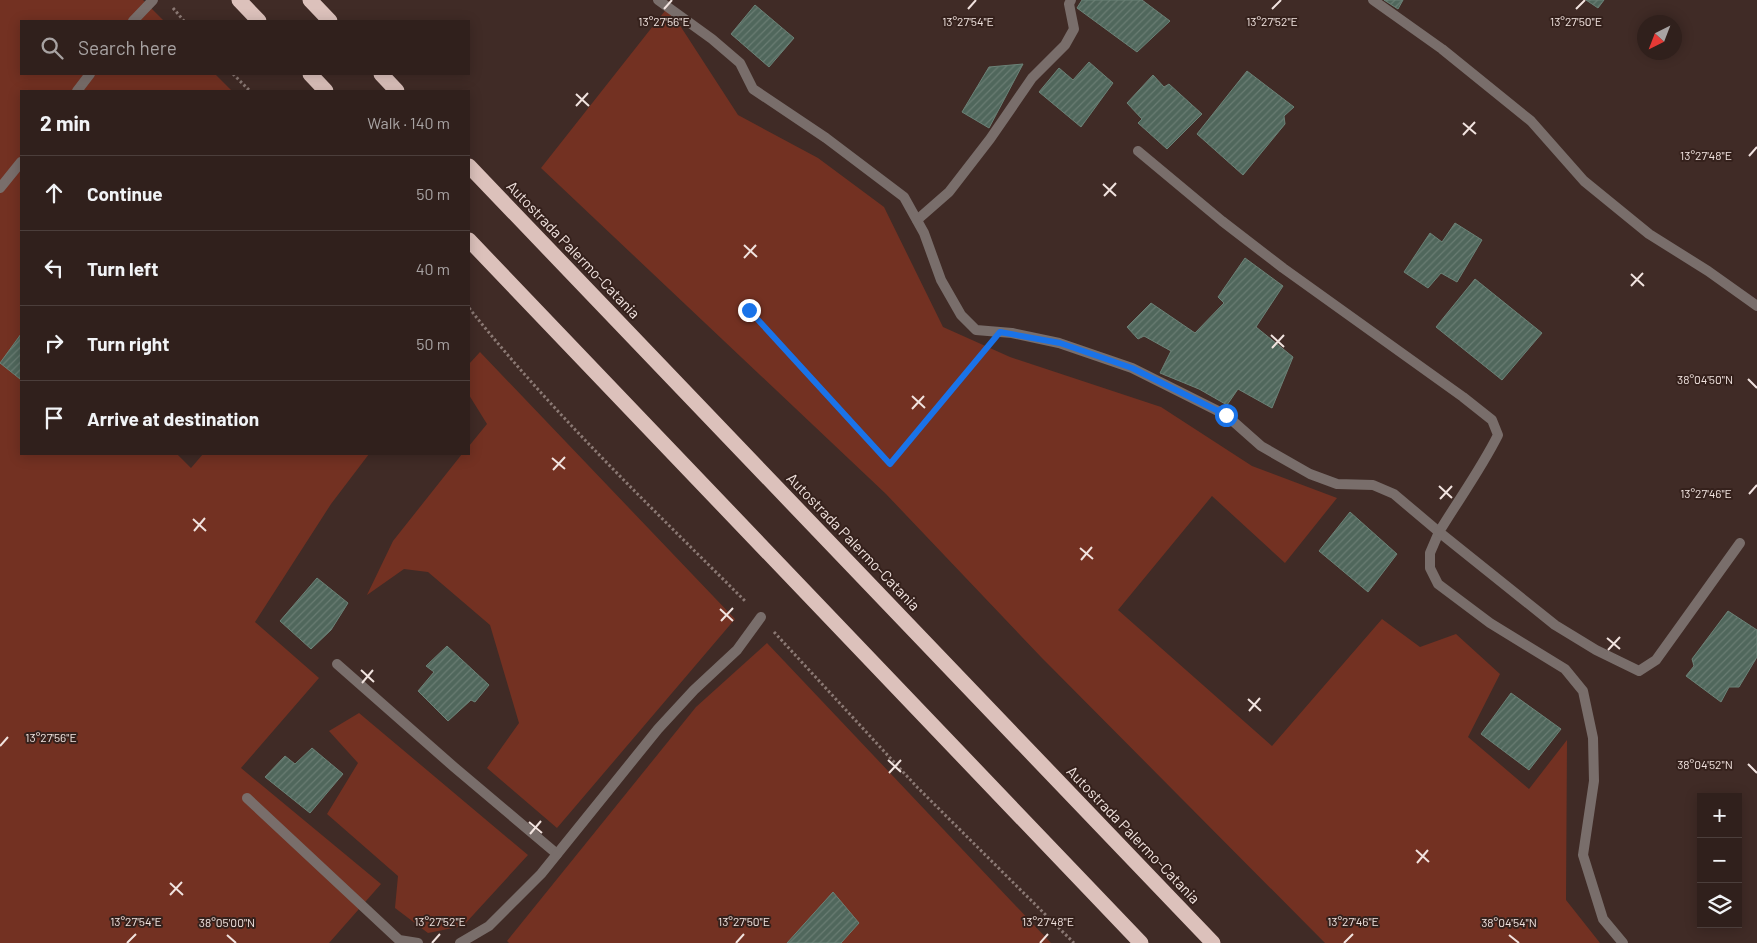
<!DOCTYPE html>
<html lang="en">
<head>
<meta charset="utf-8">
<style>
  :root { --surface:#30201c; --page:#3c2d29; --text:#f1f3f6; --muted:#a8a3a3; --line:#4b3e3b }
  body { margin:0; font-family:Barlow,sans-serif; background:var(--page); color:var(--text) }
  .controls { position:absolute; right:15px; bottom:15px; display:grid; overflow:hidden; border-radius:0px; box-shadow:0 2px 12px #0003 }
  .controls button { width:45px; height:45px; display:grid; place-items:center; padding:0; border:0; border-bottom:1px solid var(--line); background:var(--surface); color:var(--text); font:25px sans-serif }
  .compass { position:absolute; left:1637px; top:15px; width:45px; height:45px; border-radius:50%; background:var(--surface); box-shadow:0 2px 12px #0003; rotate:222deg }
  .stop { position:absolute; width:15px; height:15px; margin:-11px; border:4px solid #1a73e8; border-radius:50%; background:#fff }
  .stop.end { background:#1a73e8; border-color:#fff; box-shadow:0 1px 5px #0008 }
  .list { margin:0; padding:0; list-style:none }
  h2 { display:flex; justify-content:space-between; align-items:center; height:65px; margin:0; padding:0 20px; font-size:21px }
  h2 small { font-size:16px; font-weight:400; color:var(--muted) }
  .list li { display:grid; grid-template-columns:32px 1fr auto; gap:15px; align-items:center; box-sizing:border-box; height:75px; padding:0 20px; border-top:1px solid var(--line) }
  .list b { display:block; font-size:19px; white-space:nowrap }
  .list em { font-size:16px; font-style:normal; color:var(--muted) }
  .icon { flex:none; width:28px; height:28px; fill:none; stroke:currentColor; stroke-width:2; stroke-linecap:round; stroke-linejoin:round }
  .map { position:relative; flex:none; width:1757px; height:943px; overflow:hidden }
  .search { position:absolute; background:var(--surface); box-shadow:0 2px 12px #0003; left:20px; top:20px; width:450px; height:55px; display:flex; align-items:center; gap:12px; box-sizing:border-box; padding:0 18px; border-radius:0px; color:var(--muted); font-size:19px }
  .panel { position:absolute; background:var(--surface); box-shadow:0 2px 12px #0003; left:20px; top:90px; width:450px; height:365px; border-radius:0px }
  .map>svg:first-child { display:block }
</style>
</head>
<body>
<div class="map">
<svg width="1757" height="943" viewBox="0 0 1757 943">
  <defs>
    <pattern id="building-hatch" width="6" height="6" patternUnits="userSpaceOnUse" patternTransform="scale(1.25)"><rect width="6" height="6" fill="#50675c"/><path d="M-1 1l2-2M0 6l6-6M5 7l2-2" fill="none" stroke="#6a7d73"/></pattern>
  </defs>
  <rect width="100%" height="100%" fill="#402b26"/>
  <g fill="#733122">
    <path d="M0,0h143l21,21h-143v53h194l17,17h-211v363h156l14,14 12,-14h166l-38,50 -76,118 64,56 -78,90 140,116 -52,59h-329z"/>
    <path d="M668,7l70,108 80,43 66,49 59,120 67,30 151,50 91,59 85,32 -52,65 -73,-67 -94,114 154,136 110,-127 38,28 36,-13 44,40 -32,63 61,52 38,-49 -1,160 34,43h-275l-284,-286 -155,-163 -345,-326z"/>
    <path d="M480,352l255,267 -178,209 -70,-60 32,-45 -29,-98 -62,-53 -24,-3 -37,26 26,-54 69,-87h7v-8l18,-22 -18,-29v-31z"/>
    <path d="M767,643l284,300h-542l-2,-2 189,-234z"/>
    <path d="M359,713l169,142 -65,71 -35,7 -33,-25 3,-32 -71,-62 31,-51 -29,-32z"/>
  </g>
  <g fill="url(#building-hatch)" stroke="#6b8277">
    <path d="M1082,0h60l28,21 -33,31 -60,-44z"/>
    <path d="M1384,0h19l-5,9z"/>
    <path d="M1586,0h18l-6,8z"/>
    <path d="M755,5l39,33 -25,29 -38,-33z"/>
    <path d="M1089,62l24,21 -32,44 -42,-35 20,-24 14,12z"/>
    <path d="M1023,64l-34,64 -27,-16 27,-45z"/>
    <path d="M1247,71l47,36 -10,9 1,8 -42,51 -46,-41z"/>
    <path d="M1153,75l11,12 5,-3 33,30 -35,35 -29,-26 4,-4 -15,-16z"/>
    <path d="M1455,223l27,17 -25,42 -16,-9 -13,15 -24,-16 26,-39 12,9z"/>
    <path d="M1245,258l38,28 -27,41 37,30 -21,51 -34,-19 -11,16 -28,-16 -39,-16 11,-22 -27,-15 -6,3 -11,-12 24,-24 44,30 29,-30 -6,-6z"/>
    <path d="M1475,279l67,54 -40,47 -66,-53z"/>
    <path d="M21,334v43l-1,2 -20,-16z"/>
    <path d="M1350,512l47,42 -29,38 -49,-41z"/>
    <path d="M317,578l31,25 -17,27 -20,19 -31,-28z"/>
    <path d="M1728,611l29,19v27l-18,30h-10l-8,15 -35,-26 8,-10 -2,-7z"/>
    <path d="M447,646l42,39 -14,17 -4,-2 -23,21 -30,-30 16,-19 -8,-6z"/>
    <path d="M1511,693l50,36 -32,41 -48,-36z"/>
    <path d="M312,748l31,26 -33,39 -45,-36 20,-21 10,8z"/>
    <path d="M833,892l26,31 -18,20h-54z"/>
  </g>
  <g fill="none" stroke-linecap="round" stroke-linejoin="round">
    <g stroke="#8b7974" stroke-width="3" stroke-dasharray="2.5 2.5" stroke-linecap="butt">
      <path d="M173,8l11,13"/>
      <path d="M233,74l17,17"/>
      <path d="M469,308c84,106 182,199 277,294"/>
      <path d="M749,310l141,154 94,-112"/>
      <path d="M774,632l143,155 157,156"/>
    </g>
    <g stroke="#796e6b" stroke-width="10">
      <path d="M133,21l20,-21"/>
      <path d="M77,91l13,-17"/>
      <path d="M0,188l21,-26"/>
      <path d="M917,220l32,-28 41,-53 42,-61 33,-33 9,-16 -5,-25 2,-4"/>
      <path d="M337,664l117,103 103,87"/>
      <path d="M247,798l152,142 19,3"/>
      <path d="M460,943l29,-17 52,-52 117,-145 36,-39 43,-40 24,-33"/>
    </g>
    <g stroke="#796e6b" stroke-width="10">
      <path d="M658,0l54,39 28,24 13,26 73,49 78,59 20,36 17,47 20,35 15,15 36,3 47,10 73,25 94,47 35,31 49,28 27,10 36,1 21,9 45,38 -9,21v15l8,16 52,39 75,46 18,22 10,47 1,43 -11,74 20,64 20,24"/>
      <path d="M1373,0l69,49 89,72 53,60 65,53 59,37 49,35"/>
      <path d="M1138,151l84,70 61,47 180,129 29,23 6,15c-17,34 -39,64 -59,97l116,93 41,25 43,21 17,-11 84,-117"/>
    </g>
    <g stroke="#dcc1bb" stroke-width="15">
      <path d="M239,0l20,21"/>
      <path d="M310,0l20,21"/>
      <path d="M310,74l16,17"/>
      <path d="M381,74l16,17"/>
      <path d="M469,166l744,777"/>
      <path d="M469,240l672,703"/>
    </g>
  </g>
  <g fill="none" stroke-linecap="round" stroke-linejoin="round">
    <path stroke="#1a73e8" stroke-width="6" d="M749,310l141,154 110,-132 60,11 72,25 94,47"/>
  </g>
  <path fill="none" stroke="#f1e3df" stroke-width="2" d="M664,9l8,-9M968,9l8,-9M1272,9l9,-9M1576,9l9,-9M576,94l13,12M576,106l12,-13M1463,123l13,11M1463,135l12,-13M1749,156l8,-9M1103,184l13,12M1104,196l12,-13M744,245l13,12M744,258l12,-13M1631,274l13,12M1631,286l12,-13M1271,335l13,12M1272,348l12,-13M1748,379l9,9M912,396l13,12M912,409l12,-13M552,458l13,11M553,470l12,-13M1439,486l13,12M1749,494l8,-9M1440,499l12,-13M193,519l13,12M194,531l11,-13M1080,548l13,11M1081,560l11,-13M720,609l13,12M721,621l12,-13M1607,638l13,11M1608,650l12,-13M361,670l13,12M362,683l11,-13M1248,699l13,12M1249,711l11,-13M0,746l8,-9M888,760l13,12M1748,764l9,9M889,773l12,-13M529,822l13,11M530,834l11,-13M1416,850l13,12M1417,863l11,-13M170,883l13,12M170,895l12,-13M227,935l9,8M1509,935l10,8M127,943l9,-9M432,943l8,-9M736,943l8,-9M1040,943l8,-9M1344,943l9,-9"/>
  <g text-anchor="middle" stroke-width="4" stroke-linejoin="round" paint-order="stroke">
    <g font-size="15" fill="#f1e3df" stroke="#35211c">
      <text transform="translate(573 250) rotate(46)" y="5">Autostrada Palermo-Catania</text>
      <text transform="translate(853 542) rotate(46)" y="5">Autostrada Palermo-Catania</text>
      <text transform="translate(1133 835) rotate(46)" y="5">Autostrada Palermo-Catania</text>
    </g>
  </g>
  <g font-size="12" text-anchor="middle" fill="#f1e3df" stroke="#35211c" stroke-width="4" stroke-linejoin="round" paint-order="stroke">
    <text x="664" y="26">13°27'56"E</text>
    <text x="968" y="26">13°27'54"E</text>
    <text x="1272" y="26">13°27'52"E</text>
    <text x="1576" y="26">13°27'50"E</text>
    <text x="1706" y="160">13°27'48"E</text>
    <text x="1705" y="384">38°04'50"N</text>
    <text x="1706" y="498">13°27'46"E</text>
    <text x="51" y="742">13°27'56"E</text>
    <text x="1705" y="769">38°04'52"N</text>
    <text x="136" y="926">13°27'54"E</text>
    <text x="440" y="926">13°27'52"E</text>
    <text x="744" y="926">13°27'50"E</text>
    <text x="1048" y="926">13°27'48"E</text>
    <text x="1353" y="926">13°27'46"E</text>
    <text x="227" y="927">38°05'00"N</text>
    <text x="1509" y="927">38°04'54"N</text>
  </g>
</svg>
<div class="controls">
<button>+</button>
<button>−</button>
<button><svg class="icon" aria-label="layers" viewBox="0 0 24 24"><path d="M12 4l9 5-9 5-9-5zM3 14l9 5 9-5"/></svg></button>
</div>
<svg class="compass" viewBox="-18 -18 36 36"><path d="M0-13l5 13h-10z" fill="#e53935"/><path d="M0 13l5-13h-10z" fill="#a8a3a3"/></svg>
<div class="stop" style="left:1226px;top:415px"></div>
<div class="stop end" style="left:749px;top:310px"></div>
<div class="search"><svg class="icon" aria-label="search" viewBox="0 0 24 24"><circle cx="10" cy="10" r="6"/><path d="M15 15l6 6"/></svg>Search here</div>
<section class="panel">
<h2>2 min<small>Walk · 140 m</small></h2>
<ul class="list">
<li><svg class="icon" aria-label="ahead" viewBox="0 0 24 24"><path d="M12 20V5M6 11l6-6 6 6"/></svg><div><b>Continue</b></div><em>50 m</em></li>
<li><svg class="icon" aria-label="left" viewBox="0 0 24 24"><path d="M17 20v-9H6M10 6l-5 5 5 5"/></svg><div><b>Turn left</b></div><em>40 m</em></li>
<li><svg class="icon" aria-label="right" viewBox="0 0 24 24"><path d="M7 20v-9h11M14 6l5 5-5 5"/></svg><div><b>Turn right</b></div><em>50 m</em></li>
<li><svg class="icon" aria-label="arrive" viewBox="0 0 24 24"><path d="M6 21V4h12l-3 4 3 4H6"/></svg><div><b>Arrive at destination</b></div></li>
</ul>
</section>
</div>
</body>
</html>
